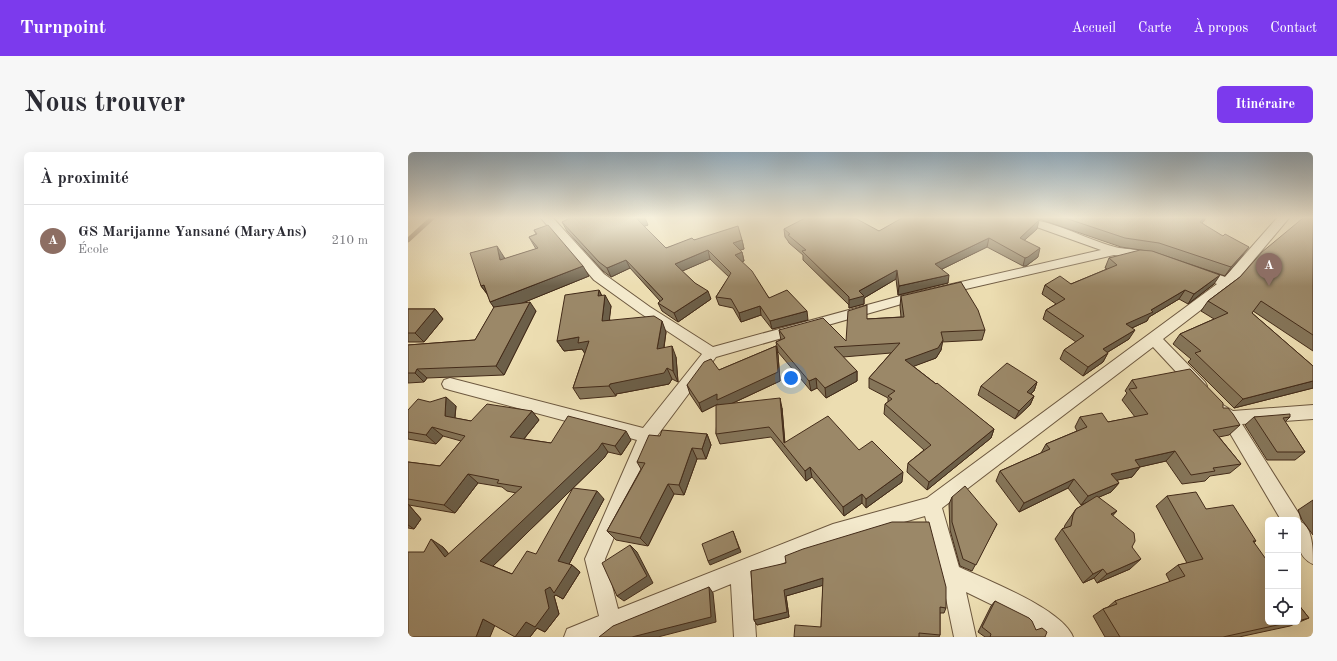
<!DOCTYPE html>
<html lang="fr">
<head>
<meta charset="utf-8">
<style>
  :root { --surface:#fff; --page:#f7f7f7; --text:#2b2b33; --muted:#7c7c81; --line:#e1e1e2; --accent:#7c3aed }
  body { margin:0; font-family:"Old Standard TT",serif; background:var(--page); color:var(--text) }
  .controls { position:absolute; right:12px; bottom:12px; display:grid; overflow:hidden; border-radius:6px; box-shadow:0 4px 16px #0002 }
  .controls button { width:36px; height:36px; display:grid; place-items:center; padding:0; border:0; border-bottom:1px solid var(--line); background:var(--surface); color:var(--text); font:20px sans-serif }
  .you { position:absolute; left:383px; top:226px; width:14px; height:14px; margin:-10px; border:3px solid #fff; border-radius:50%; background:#1a73e8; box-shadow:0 0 0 6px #1a73e833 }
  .badge { display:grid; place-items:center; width:26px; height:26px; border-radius:50%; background:var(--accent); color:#fff; font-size:13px; font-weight:700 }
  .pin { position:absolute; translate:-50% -33px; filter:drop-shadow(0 1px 2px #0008) }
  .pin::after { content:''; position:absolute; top:21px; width:14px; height:12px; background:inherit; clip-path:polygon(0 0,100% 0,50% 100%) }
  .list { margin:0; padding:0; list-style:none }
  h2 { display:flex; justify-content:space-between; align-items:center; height:52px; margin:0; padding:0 16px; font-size:17px }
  h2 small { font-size:13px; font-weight:400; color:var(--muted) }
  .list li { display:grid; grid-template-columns:26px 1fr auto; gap:12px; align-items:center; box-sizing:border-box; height:72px; padding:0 16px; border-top:1px solid var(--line) }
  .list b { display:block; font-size:15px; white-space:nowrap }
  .list p { margin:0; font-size:13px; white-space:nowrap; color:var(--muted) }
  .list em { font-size:13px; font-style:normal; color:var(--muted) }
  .icon { flex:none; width:22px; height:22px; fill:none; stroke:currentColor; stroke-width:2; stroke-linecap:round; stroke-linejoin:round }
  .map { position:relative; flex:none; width:905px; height:485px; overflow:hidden; border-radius:6px }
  header { display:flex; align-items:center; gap:24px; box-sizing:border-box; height:56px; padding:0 20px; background:var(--accent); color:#fff }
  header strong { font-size:19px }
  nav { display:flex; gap:22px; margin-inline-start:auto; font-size:14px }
  .intro { display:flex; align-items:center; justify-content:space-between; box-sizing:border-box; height:96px; padding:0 24px }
  h1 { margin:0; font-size:28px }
  .button { padding:10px 18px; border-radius:6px; background:var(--accent); color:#fff; font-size:14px; font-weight:700 }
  main { display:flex; gap:24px; padding:0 24px }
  aside { flex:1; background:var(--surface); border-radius:6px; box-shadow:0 4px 16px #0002 }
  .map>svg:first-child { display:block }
</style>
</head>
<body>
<header>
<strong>Turnpoint</strong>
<nav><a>Accueil</a><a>Carte</a><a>À propos</a><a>Contact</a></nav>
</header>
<div class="intro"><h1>Nous trouver</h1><a class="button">Itinéraire</a></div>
<main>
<aside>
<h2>À proximité<small></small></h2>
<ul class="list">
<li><span class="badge" style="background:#8d6e63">A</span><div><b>GS Marijanne Yansané (MaryAns)</b><p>École</p></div><em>210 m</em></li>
</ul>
</aside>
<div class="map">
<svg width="905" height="485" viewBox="0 0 905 485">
  <rect width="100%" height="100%" fill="#ecddb1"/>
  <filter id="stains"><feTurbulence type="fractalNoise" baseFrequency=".005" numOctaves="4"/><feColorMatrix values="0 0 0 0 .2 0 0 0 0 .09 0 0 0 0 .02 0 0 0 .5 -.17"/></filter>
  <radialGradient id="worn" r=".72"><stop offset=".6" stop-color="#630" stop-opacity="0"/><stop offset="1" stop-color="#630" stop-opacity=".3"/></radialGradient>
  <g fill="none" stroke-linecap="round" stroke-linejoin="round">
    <path stroke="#867155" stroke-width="4.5" d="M0,88l24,-22"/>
    <defs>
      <g id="minor">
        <path d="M133,66h12l51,56 46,33 63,40 191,-52 197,-45 -84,-30 -2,-2c35,0 67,20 100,29 9,3 36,2 41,9l-6,4 -36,-5 -209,48 -189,54 -62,83 -49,119 13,50 215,-85 94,-26 290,-214 -24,-9 -1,-3 1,-3h10l22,8 52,-59h12l-57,68 -69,53 42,43 2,4 -2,4 -6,2 -6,-2 -40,-43 -211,161 17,59c28,13 103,42 114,70h-29l-25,-19 -53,-26 10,45h-22l-13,-63 -16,-58 -91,26 -82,34 4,61h-22l-3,-53 -129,53h-38l3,-8 32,-13 -14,-57 52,-119 -187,-50 -6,-2 -2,-4 2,-4 6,-2 193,50 59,-74 -62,-41 -46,-33z"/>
        <path d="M815,253l10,6 80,-6v14l-71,5 57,90 2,8c12,6 12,28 12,42 -18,-8 -15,-27 -15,-44h-17l-57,-97 -9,-11 2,-5z"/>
      </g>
    </defs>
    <use href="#minor" stroke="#6d583f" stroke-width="2"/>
    <use href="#minor" fill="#f3e9cc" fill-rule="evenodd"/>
  </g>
  <g fill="#857559" stroke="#432b19">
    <path d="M628,66h170l-4,5 41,32 -18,21 -71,-24 -33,-5z"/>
    <path d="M905,66v133l-60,-40 -1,2 61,53v22l-79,20 -46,-46 3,-3 -18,-15 7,-10 34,-15 -13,-8 7,-10 32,-24z"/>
    <path d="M154,70l86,3 -4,1 22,22 28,-8h48l2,9 -4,1 2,2 2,9 -2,1 27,36 39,22 -36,9 -11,-14 -20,7 -8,-14 -14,-3 -3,-8 13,-20 -19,-18 -28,12 29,28 -33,23 -16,-11 -4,-8 2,-2 -30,-33 -19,9 -8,-6 -36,-40z"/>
    <path d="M376,77l95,2 158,-2 -13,11 14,17 -12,9h-3l-36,-19 -45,22 6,14 -50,12 -2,-16 -32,19v6l-15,4v-3l-46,-45v-5l-14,-12 -1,-2 -3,-4z"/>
    <path d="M126,78l55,46 -67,27 14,8 -32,64 -77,3 -3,4 -16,1v-38l67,-5 19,-32 -7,-14 -6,-8 23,-29 1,2 31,-10 -7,-12 7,-3z"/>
    <path d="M701,106l105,26 -26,20 -9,-5 -30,18 -2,4 -15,7 -3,11 -21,13 -5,10 -20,14 -23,-17 4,-9 12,-8 -33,-23 3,-9 10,-6 -14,-10 3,-9 26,-1 36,-15 -2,-1z"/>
    <path d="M191,138l3,6 9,10 -2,14 57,12 -2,16 12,9 2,25 -6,-3 -3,5 -53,10v2l-36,3 -7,-11 12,-35 -3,-4 -18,2 -7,-10z"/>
    <path d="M493,144l84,34 -3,10 -40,2 -1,8 -5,8 -23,8 81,63 -3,9 -64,52 -20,-18 1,-9 16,-13 -40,-36 1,-10 3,-2v-4l-19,-10v-10l22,-25 -48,4 14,14v10l-31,17 -9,-10 -6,3 -33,-39 -2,-10 5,-2 -2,-10 67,11 21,-22 34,-2 -1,-11z"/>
    <path d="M0,157h27l8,10 -19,23h-16z"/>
    <path d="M368,194l2,9 2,26 -49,23 51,4 3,35 74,7 43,32 -36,26 -4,-5 -18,13 -32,-39 -6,4 -35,-44 -51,7 -4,-10 2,-30 -16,8 -12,-18 -3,-9 32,-15z"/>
    <path d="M724,228l91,28 17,17 -11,10 -10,2 22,27 -11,9 -20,3 -5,5 -23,3 -16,-23 -27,6h1l-8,10 -15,3 2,3 -8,9 -12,5 14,19 19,31 -2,22 -33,14 -3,-5 -11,5 -28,-44 7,-10 2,-1 1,-3 11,-16 12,-7 -7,3 -13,-17 -49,24 -23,-31 4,-10 41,-18 5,-9 31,-13 -2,-4 5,-10 28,5 27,-5 -13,-17 5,-7 -2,-2z"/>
    <path d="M629,230l-3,9 -3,3 3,2 -4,9 -15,14 -37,-24 3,-9z"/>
    <path d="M48,254l-1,12 16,3 61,-10 7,9 -15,19 27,4 80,-3 -10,15 -13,-3 -4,6 -111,108 19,8 92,-75 -35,65 3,1 8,7 -17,27 -7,-4 -2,1 5,18 -14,18 -8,-4 -7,9h-15l-91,-85 19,-5 6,7 67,-61 -9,-2 -5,-4 -24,-4 -23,30 -46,-8 12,14 -7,10 -6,-1v-66l32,4 21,-25 -18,-5 -7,8 -28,-5v-29z"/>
    <path d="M846,265h36l-5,5 20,30 -10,8h-28l-22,-35z"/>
    <path d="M299,282l4,11 -5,14h-9l-13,36 -10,-1 -26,52 -32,-6 -9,-9 34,-62 -4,-7 23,-26z"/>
    <path d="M759,344l39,13 50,32 -2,1 14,80h30v-18l11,14 -19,8 -51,11h-134l-12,-21 10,-7 5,-2 7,-6 55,-19 -4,-8 12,-9 9,-2 -31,-57z"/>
    <path d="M544,345l45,27 -25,47 -12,-5 -10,-36 -1,-26z"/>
    <path d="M905,348v35l-11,-15 -4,-10z"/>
    <path d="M343,419l195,37 -2,5h-4v22l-1,2h-145l27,-10 2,-42 -37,11 3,21 -32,8 -3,-5z"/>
    <path d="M587,449l41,29 9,7h-60l-7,-5 13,-26z"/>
  </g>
  <g fill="#6c5f49" stroke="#432b19">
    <path d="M232,66h5l3,7 -8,3 -3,-9z"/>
    <path d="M796,66h2l-11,13 5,-9z"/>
    <path d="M631,68l-2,9 -20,18 3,-9z"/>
    <path d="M581,86l-2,9 -53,26 1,-9z"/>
    <path d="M334,88l2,9 -9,3 -2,-9z"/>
    <path d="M89,94l7,11 4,14 -8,-11z"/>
    <path d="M841,95l-6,8 -18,21 6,-9z"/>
    <path d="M632,96l-2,9 -12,9h-3l2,-8z"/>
    <path d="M300,98l2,9 -32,14 -3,-9z"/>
    <path d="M334,100l2,9 -7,3 -2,-9z"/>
    <path d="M218,108l4,8 -19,9 -4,-9z"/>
    <path d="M175,114l6,10 -91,37 -8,-11z"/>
    <path d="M489,118l-1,9 -32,19v6l-15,4v-8l10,-9z"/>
    <path d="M541,123l-1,8 -50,12 1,-9z"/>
    <path d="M812,123l-6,9 -26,20 6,-10z"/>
    <path d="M76,133l5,11 -8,-10z"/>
    <path d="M191,138l5,11 -6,-5z"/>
    <path d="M777,138l-6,9 -30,18 -2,4 -26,12 5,-9 25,-14z"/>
    <path d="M300,139l3,8 -33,23 -4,-9z"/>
    <path d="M197,143l6,11 -3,26 -6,-11z"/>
    <path d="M122,150l6,9 -32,64 -8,-9z"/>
    <path d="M352,154l1,9 -20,7 -2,-9z"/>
    <path d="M27,157l8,10 -19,23 -9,-9z"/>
    <path d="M399,159l1,9 -36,9 -2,-8z"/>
    <path d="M254,169l4,11 -4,28 -5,-11z"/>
    <path d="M727,178l-6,9 -31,19 5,-9z"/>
    <path d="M171,185l10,4 7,11 -11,2 -3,-5 -18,2 -7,-10z"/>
    <path d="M535,188l-2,10 -5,8 -32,12 1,-10z"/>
    <path d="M264,194l4,11 2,25 -5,-11z"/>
    <path d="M368,194l2,9 2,26 -60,28 -2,-5 -16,8 -3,-9z"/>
    <path d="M700,201l-5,9 -20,14 5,-9z"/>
    <path d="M259,216l5,11 -3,5 -53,10v2l-7,-10 1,-2z"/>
    <path d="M9,217l10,9 -3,4 -9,-9z"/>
    <path d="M449,219v10l-31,17 -1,-10z"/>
    <path d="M408,226l1,10 -6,3 -2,-10z"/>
    <path d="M905,229v7l-79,20 9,-9z"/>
    <path d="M629,230l-3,9 -11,10 4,-9z"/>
    <path d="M626,244l-4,9 -15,14 4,-8z"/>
    <path d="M38,245l10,9 -2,19 -9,-9z"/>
    <path d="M372,246l2,10 3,39 -1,-4z"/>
    <path d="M124,259l7,9 -21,26 -8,-9z"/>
    <path d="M24,275l11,9 -7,8 -10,-9z"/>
    <path d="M586,277l-3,9 -64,52 2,-8z"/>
    <path d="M218,279l5,9 -10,15 -6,-9z"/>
    <path d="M299,282l4,11 -5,14 -4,-10z"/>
    <path d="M194,291l6,9 -4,6 -113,110 -11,-7z"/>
    <path d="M284,296l5,11 -13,36 -5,-10z"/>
    <path d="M767,299l-9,10 -39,9 8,-10z"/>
    <path d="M402,315l2,10 -6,4 -1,-10z"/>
    <path d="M732,315l-8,10 -28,6 7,-9z"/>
    <path d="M495,320l-1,10 -36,26v-9z"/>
    <path d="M60,322l10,9 -23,30 -11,-8z"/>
    <path d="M666,327l-6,9 -49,24 5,-9z"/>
    <path d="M711,331l-8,9 -30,13 7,-9z"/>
    <path d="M260,332l6,10 -26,52 -8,-8z"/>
    <path d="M189,339l7,8 -37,69 -9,-7z"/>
    <path d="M454,342v9l-18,13 -1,-9z"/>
    <path d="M0,352l13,15 -7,10 -6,-4z"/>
    <path d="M709,359l-10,11 4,-8z"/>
    <path d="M325,379l8,21 -31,13 -2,-4z"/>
    <path d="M23,387l12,8 14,17 -12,-7z"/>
    <path d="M222,393l7,7 16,31 -29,18 -7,-5z"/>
    <path d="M733,407l-11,10 -33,14 10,-9z"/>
    <path d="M164,413l8,7 -17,27 -7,-4 -2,1 5,18 -14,18 -8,-4 -7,9h-15l30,-47z"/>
    <path d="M695,417l-9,9 -11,5 10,-9z"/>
    <path d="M415,426l1,7 -38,11 3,21 -32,8 -3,-5 30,-30z"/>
    <path d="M301,435l4,6 3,29 -58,15h-26z"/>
    <path d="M75,467l12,6 -5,12h-14z"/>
  </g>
  <g fill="#9b8868" stroke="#432b19">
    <path d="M162,66h70l-3,1 29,29 26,-10 2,2 44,-14 4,14 -9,3 9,9 -7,3 17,16 17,27 18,-8 20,21 -37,10 -10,-15 -21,7 -8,-14 -15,-2 15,-24 -23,-23 -33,14 20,19 13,8 -34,22 -16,-10 5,-4 -37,-39 -19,8 -8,-6 -37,-40z"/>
    <path d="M397,66h50l24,13 23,-13h132l5,2 -19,18 20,10 -12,9 -3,1 -36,-20 -54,26 14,11 -50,11 -2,-16 -38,21 5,5 -15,4v-3l-47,-46 4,-1 -18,-15 2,-1 -6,-5z"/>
    <path d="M657,66h139l-4,4 23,14 2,-2 24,13 -18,20 -72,-24 -34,-5z"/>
    <path d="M895,66h10v117l-52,-34 -9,12 61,53v15l-70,18 -48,-46 6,-2 -21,-17 48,-21 -20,-12 32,-24 22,-25z"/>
    <path d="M140,73l35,41 -93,36 -6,-17 -3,1 -11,-33 27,-7 3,14 38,-12 -9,-11 8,-3 -3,-4z"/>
    <path d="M732,98l12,1 68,24 -26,19 -9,-4 -34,20 2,2 -27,12 9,6 -32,19 5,4 -20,14 -24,-17 20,-14 -38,-26 19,-11 -20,-14 15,-9 11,8 46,-19 -8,-7z"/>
    <path d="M553,130l17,28 7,20 -44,2 2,8 -5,8 -33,12 31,24 1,-1 57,46 -65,53 -21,-19 23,-18 -46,-41 7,-5 -4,-3 7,-5 -26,-13 31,-35 -66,4 23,24 -32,17 -9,-10 -7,3 -33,-39 9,-4 -6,-8 44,-12 23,23 2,-30 19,-6v14l37,-2 -3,-21z"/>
    <path d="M191,138l-1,6 7,-1 -3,26 52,-5 8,5 -5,28 15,-3 1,25 -6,-3 -3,5 -54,11 -1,2 -36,2 16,-47 -11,2 1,-6 -22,4 8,-46z"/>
    <path d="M122,150l-34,64 -79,3 -2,4h-7v-28l67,-5 19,-33z"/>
    <path d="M0,157h27l-20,24h-7z"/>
    <path d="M368,194l2,26 -61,28v-6l-18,9 -12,-18 17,-23 7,-3 8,11z"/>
    <path d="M599,211l30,19 -10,10 7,4 -15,15 -38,-25z"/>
    <path d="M782,217l33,34v5h5l5,6 7,11 -27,5 28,34 -28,4 2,3 -24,4 -16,-24 -40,9 5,7 -29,7 8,9 -31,13 -14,-17 -50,24 -24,-32 50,-22 -4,-5 41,-17 -7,-10 22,-4 6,9 40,-8 -19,-25 8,-1 -5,-8z"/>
    <path d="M38,245l-1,19 26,5 16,-17 45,7 -22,26 41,6 17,-27 58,15 -11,15 -13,-3 -4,6 -118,112 32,13 15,-23 9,3 37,-66 24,3 -39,70 14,4 -18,28 -4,-6 -5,3 4,18 -14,19 -9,-5 -11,15 -32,-18 -7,18h-68v-85h16l7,-13 14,18 77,-70 -25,-4 2,-3 -31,-6 -24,31 -36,-6v-37l32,4 25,-30 -33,-9 -6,8 -18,-3v-22l10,-11 12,3z"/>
    <path d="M372,246l4,45 44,-27 31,34 13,-9 31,31 -37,27 -4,-5 -19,13 -33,-40 -5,4 -36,-44 -53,7v-29z"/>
    <path d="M882,262v3l-7,1 22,34h-28l-23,-35z"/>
    <path d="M254,278l45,4 -5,15 -10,-1 -13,37 -11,-1 -28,54 -33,-7 38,-68 -8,-1 12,-27 11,1z"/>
    <path d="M557,334l32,38 -21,41 -13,-6 -11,-37v-25z"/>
    <path d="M788,340l10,17 27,-4 23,36h-3l15,21v60h23l-68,15h-103l-17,-28 14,-5 -2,-3 70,-25 -7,-11 25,-6 -36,-63z"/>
    <path d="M689,344l20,15 -6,3 23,19 1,8 -3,6 9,12 -34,15 -4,-5 -10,5 -31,-45 9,-3 2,-11 3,-6z"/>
    <path d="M484,370h37l17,65v21l-6,-1v28l-21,-2v4h-125l1,-12 26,2 2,-49 -39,12 3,22 -33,8 -3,-49 35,-8 -1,-7 18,-7z"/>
    <path d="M325,379l6,17 -31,13 -6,-17z"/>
    <path d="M222,393l17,31 -30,20 -15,-33z"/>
    <path d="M301,435l2,30 -79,20h-33l14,-11z"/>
    <path d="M587,449l34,17 3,3 4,9 6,-2 5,4 -2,5h-55l1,-3 -9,-7z"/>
    <path d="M890,452l11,14 -11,3z"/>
  </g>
  <linearGradient id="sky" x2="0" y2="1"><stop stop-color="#93acbd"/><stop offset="0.49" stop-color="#f6f0dc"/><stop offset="1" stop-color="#f6f0dc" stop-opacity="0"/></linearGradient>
  <rect width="905" height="134" fill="url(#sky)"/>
  <rect width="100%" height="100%" filter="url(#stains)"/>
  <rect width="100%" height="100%" fill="url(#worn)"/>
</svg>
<div class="controls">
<button>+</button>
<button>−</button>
<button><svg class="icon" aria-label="locate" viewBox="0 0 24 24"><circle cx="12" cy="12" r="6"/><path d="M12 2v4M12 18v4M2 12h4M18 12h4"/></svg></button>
</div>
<div class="you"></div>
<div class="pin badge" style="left:861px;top:134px;background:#8d6e63">A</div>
</div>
</main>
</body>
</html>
